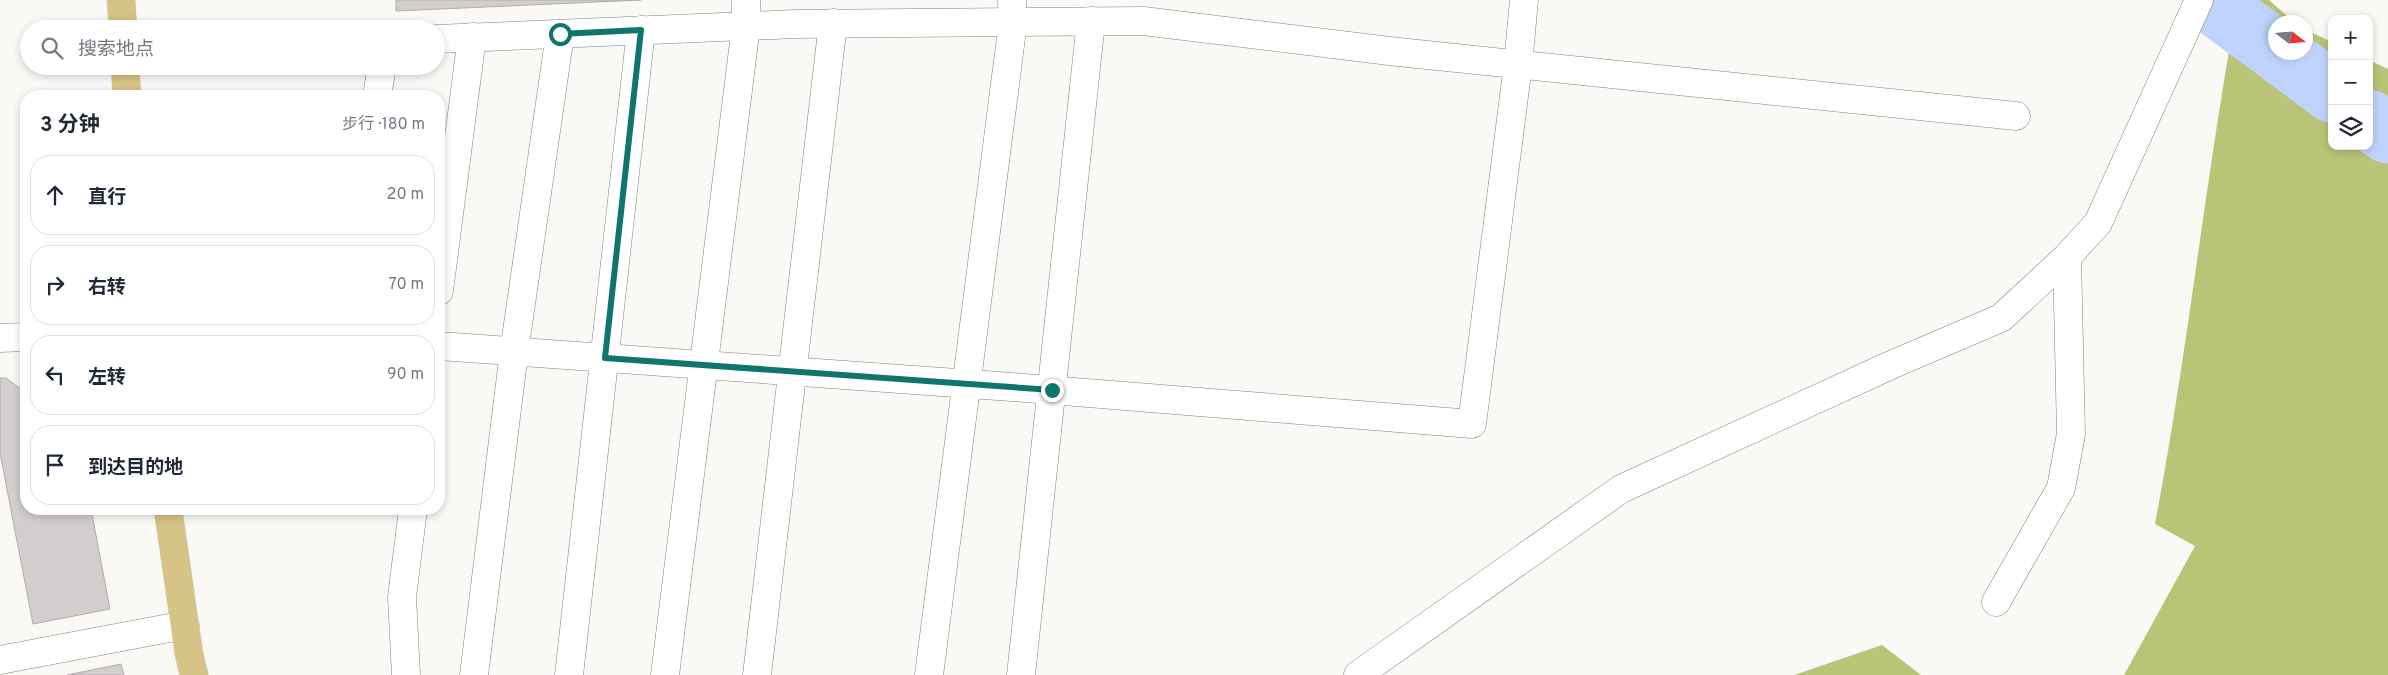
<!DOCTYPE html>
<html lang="zh">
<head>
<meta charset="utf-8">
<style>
  :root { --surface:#fff; --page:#f6f6f7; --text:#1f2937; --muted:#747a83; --line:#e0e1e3 }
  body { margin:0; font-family:Overpass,"Noto Sans SC",sans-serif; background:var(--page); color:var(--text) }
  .controls { position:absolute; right:15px; top:15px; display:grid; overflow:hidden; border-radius:10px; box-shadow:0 2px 8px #0003 }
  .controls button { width:45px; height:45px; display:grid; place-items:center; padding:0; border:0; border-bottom:1px solid var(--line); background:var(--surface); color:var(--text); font:25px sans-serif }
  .compass { position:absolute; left:2268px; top:15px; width:45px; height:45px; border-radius:50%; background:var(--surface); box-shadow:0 2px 8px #0003; rotate:106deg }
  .stop { position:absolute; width:15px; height:15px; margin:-11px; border:4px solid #0f766e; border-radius:50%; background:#fff }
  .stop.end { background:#0f766e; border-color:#fff; box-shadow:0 1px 5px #0008 }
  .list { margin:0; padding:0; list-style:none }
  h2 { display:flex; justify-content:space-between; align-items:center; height:65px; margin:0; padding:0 20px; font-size:21px }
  h2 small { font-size:16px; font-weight:400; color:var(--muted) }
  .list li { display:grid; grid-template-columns:32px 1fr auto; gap:15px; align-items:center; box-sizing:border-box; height:80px; margin:0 10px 10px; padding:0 10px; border:1px solid var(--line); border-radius:20px }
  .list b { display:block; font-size:19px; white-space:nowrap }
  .list em { font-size:16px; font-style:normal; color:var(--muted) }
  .icon { flex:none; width:28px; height:28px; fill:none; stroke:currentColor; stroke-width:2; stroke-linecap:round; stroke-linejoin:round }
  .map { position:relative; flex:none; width:2388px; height:675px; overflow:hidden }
  .search { position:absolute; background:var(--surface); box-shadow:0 2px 8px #0003; left:20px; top:20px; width:425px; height:55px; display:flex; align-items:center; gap:12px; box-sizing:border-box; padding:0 18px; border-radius:28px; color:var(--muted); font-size:19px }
  .panel { position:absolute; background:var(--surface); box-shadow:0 2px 8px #0003; left:20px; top:90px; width:425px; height:425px; border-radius:20px }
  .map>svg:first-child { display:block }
</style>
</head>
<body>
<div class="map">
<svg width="2388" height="675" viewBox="0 0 2388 675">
  <rect width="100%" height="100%" fill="#fbf9f6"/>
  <g fill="#bac477">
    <path d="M2238,0h31l25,22h-18v30h30v-22l26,12v104h37v-86l19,9v606h-264l71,-129 -40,-22c33,-174 51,-350 83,-524z"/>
    <path d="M1882,645l39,30h-126l2,-1z"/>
  </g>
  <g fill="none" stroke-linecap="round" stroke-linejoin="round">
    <g stroke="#bfd3fc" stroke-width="61">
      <path d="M2213,4l63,46"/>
      <path d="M2278,52l54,40"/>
      <path d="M2369,120l19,13"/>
    </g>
  </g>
  <g fill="#d2cece" stroke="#afacab">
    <path d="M396,0h245l-245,11z"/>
    <path d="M0,378h6l20,15v116h65l19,100 -77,15 -33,-171z"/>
    <path d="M121,664l3,11h-57z"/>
  </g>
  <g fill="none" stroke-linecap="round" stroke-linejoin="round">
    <defs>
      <g id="minor">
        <path d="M436,39l360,-15 347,-3 255,31 618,64"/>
        <path d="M377,96l5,-30"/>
        <path d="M439,291l33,-254"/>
        <path d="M0,338l26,-1"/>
        <path d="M439,346l573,41 460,37 46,-359 6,-65"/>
        <path d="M1996,602l65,-114 10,-54 -4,-177"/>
        <path d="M0,660l185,-35"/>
        <path d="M406,675l-4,-78 11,-88"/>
        <path d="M474,675l40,-323 46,-318"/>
        <path d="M569,675l72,-645"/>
        <path d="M665,675l81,-649v-26"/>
        <path d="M757,675l76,-652"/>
        <path d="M929,675l84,-653 -1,-22"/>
        <path d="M1021,675l70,-654"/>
        <path d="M1358,675l263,-186 270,-124 110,-47 66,-61 31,-34 101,-223"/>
      </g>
      <g id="major">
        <path d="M121,0l2,29"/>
        <path d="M125,66l2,30"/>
        <path d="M168,509l21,145 5,21"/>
      </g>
    </defs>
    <use href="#minor" stroke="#83817f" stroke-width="29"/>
    <use href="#major" stroke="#d7d7d7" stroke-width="29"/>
    <use href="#minor" stroke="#fff" stroke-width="28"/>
    <use href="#major" stroke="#d6c386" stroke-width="28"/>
  </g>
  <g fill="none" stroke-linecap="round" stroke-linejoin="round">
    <path stroke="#0f766e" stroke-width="6" d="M560,34l81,-4 -36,328 447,32"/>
  </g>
</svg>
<div class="controls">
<button>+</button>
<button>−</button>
<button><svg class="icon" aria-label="layers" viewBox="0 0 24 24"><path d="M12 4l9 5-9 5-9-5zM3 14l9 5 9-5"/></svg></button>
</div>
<svg class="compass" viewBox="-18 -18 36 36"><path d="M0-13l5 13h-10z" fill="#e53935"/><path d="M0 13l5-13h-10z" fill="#747a83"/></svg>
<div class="stop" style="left:560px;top:34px"></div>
<div class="stop end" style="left:1052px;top:390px"></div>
<div class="search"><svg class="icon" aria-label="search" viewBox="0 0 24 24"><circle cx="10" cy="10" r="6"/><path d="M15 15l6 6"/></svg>搜索地点</div>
<section class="panel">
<h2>3 分钟<small>步行 · 180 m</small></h2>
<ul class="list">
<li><svg class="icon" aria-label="ahead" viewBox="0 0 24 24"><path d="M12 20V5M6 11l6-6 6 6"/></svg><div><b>直行</b></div><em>20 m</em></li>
<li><svg class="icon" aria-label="right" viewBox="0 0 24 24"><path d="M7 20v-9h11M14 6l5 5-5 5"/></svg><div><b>右转</b></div><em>70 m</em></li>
<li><svg class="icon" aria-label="left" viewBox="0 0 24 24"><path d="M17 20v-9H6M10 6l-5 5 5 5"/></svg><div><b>左转</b></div><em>90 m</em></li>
<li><svg class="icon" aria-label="arrive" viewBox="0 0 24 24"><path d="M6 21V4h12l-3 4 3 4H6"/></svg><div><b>到达目的地</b></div></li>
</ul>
</section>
</div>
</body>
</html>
